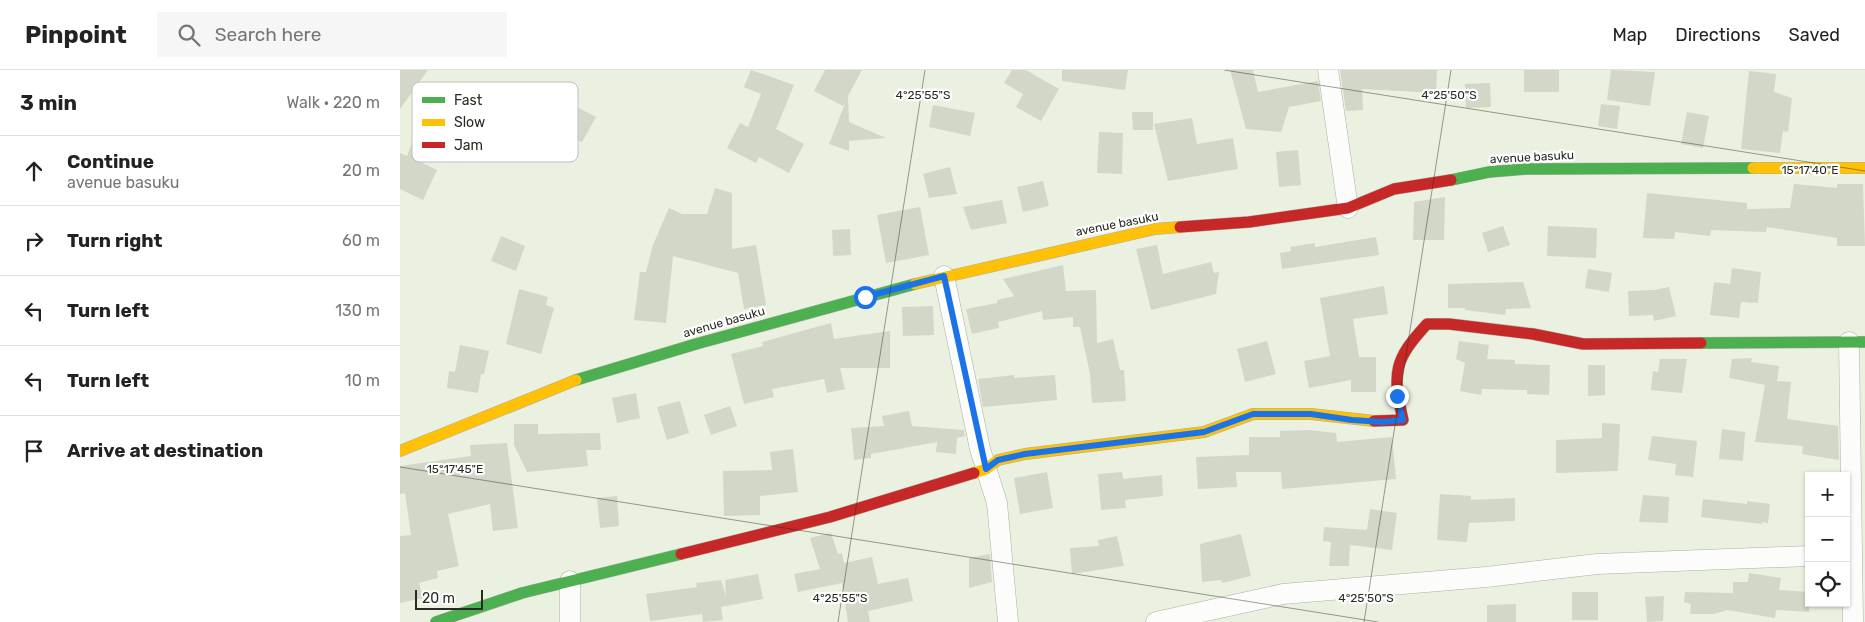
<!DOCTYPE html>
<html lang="en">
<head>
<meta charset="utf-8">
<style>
  :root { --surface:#fff; --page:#f6f6f6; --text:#222; --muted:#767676; --line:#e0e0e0 }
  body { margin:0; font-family:Rubik,sans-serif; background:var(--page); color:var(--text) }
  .controls { position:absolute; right:15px; bottom:15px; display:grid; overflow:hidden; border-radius:0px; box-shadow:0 1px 4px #0004 }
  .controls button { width:45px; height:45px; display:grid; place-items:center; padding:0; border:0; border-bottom:1px solid var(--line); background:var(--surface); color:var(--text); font:25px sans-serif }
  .scale { position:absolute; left:15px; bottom:12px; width:68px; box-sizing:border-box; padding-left:5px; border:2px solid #282c20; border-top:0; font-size:14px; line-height:18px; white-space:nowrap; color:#282c20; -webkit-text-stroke:4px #fff; paint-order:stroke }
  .stop { position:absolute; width:15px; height:15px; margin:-11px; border:4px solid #1a73e8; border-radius:50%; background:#fff }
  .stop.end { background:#1a73e8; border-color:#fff; box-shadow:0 1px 5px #0008 }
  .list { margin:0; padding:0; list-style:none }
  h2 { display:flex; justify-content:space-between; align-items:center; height:65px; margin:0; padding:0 20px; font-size:21px }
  h2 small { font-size:16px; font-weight:400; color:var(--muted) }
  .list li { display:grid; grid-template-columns:32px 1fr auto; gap:15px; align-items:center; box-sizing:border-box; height:70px; padding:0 20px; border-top:1px solid var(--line) }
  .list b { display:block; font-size:19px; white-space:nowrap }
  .list p { margin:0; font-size:16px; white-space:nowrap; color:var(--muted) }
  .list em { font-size:16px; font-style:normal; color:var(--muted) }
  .icon { flex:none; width:28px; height:28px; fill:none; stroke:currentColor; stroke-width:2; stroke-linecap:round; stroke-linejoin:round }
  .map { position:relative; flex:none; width:1465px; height:552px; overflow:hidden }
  header { display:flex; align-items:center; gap:30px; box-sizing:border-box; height:70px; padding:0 25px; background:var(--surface); border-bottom:1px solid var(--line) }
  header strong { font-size:24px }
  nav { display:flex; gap:28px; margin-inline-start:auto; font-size:18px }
  .search { width:350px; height:45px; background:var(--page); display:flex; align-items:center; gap:12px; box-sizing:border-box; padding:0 18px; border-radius:0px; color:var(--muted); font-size:19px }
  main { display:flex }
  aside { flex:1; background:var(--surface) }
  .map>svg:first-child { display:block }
</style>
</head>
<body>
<header>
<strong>Pinpoint</strong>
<div class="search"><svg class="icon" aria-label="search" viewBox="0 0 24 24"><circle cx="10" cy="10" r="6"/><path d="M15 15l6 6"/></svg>Search here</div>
<nav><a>Map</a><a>Directions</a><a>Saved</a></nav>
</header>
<main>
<aside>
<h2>3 min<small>Walk · 220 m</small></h2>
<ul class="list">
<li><svg class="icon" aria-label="ahead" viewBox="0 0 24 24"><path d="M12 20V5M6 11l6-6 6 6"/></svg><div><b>Continue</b><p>avenue basuku</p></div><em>20 m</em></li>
<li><svg class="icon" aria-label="right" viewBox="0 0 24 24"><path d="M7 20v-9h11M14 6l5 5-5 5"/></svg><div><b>Turn right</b></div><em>60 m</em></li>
<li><svg class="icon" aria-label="left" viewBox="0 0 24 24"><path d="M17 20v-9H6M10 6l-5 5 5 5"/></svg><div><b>Turn left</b></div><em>130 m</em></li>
<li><svg class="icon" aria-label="left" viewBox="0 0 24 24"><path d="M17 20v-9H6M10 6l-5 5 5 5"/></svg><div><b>Turn left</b></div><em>10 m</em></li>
<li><svg class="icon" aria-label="arrive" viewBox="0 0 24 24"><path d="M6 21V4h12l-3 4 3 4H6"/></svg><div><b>Arrive at destination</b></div></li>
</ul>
</aside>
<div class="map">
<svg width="1465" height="552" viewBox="0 0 1465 552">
  <rect width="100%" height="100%" fill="#ebf1e0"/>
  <g fill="#d2d7c8">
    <path d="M0,0h28l-28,39z"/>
    <path d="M351,0l43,15 -18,44 28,15 -15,29 -30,-16 -3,6 -29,-15 13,-25 8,4 13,-33 -17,-7z"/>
    <path d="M425,0h37l-14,26 1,26 37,16 -37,3v10l-20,-7 17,-43 -3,5 -29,-15z"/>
    <path d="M612,0h14l33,19 -18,32 -25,-14 7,-13 -19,-11z"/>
    <path d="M662,0h66l-3,20 -63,-9z"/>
    <path d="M830,0h23l5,22 60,-11 3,20 -32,6 -8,25 -35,-3z"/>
    <path d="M940,0h97l-1,23 -74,-4 1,21 -17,1z"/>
    <rect x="1124" y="0" width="35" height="22"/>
    <path d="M1211,0l44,2 -5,34 -43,-6z"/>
    <path d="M1349,1l27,3 -2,18 18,6 -4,34 -5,-1 -3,22 -39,-4z"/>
    <path d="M1090,13l1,24 -25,1 -1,-24z"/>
    <path d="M160,28l36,19 -14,25 -17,-5 -4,11 -22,-11z"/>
    <path d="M1201,34l19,2 -3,23 -19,-3z"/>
    <path d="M533,35l42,8 -5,23 -41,-9z"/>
    <path d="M732,42h21v18h-20z"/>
    <path d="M1287,42l22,4 -6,32 -22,-4z"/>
    <path d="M792,48l5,26 36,-6 5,31 -70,12 -14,-57z"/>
    <path d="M17,58l17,7 -11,28 14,7 -14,30 -23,-11v-36l7,3z"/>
    <path d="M699,62l24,1 -1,41 -25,-1z"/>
    <path d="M898,80l3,35 -22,2 -3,-35z"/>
    <path d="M550,97l7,27 -28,4 -6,-24z"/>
    <path d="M643,111l6,25 -26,6 -6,-25z"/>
    <path d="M1394,114l43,4v-4h26l2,62h-28v-8l-70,-11 -1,5 -55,-2 -1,6 -35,-4 -1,7 -31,-1 4,-45 100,10v6l43,-1z"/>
    <path d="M315,118l17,5v56l24,-4 10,60 -22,4 -6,-36 -65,-17 -7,67 -32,-3 6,-48h6l7,-27 16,-37 13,6h25z"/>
    <path d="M1045,127l-1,43h-31l1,-38z"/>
    <path d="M602,130l5,23 -36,7 -8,-23z"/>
    <path d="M520,137l9,48 -43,8 -9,-48z"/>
    <path d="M1103,156l7,19 -22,7 -6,-19z"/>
    <path d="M1148,156l49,2 -1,30 -49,-2z"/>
    <path d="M450,159l1,26 -18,1 -1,-26z"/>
    <path d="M101,166l24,10 -9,25 -25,-10z"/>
    <path d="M976,167l3,18 -97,14 -2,-16 11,-2 -1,-4 25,-4v4z"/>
    <path d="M757,175l6,29 48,-12 3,11 5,-1 -3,22 -65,16 -15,-61z"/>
    <path d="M663,195l3,26 30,-1 1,53 16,-4 7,31h4l2,31 -34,2 -2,-29 -10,-47h-7v-10l-30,3 -1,-9 -44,11 1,6 -27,6 -6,-25 31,-6v-3l17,-4 -11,-17z"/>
    <path d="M1332,198l29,4 -3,31 -17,-1 -2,16 -29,-3 4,-33 16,2z"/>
    <path d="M1188,199l24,4 -3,19 -24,-4z"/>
    <path d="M1123,212l8,26 -25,1 -1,6 -40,-5v-2h-17v-24z"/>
    <path d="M984,216l4,28 -35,5 6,38h17v35h-25v-12l-42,8 -5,-27 26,-5 -10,-58z"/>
    <path d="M1269,217l7,29 -22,5 -1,-6 -24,1 -1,-25 26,-1z"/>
    <path d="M119,219l29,8 -2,8 8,3 -13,46 -35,-10z"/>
    <path d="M533,236l1,29 -31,1 -1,-29z"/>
    <path d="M431,253l3,16 56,-8v37h-50l5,21 -18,4 -3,-14 -52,10 2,8 -30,7 -13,-50 32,-8 -1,-4z"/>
    <path d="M867,271l9,33 -31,8 -8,-33z"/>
    <path d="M1059,271l30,4 -2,14 28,1v4l35,1 -1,30 -22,-1v-4l-45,-1 -1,6 -21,-4 5,-28 -9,-4z"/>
    <path d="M60,275l29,6 -5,23h-3l-3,19 -31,-5 2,-17 6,1z"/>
    <path d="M1352,288l-1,4 28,4 -2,15 14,1 -4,37 51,7 1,34 -37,-6 1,-8 -48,-4 10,-57 -36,-7 3,-19z"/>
    <path d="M1260,289h27l-5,34 -31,-3 2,-19 5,1z"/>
    <path d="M1188,295h17v30l-17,1z"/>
    <path d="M614,305v3l41,-3 2,25 -74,7 -5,-28z"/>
    <path d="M236,323l4,25 -23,5 -5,-25z"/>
    <path d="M280,331l9,32 -22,7 -10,-33z"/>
    <path d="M330,336l7,20 -26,9 -7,-20z"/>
    <path d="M509,341l3,15 52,4 1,6 -8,2 -1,16 -20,-2 1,-10 -66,12v4l-17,2 -3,-32 33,-2 -2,-10z"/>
    <path d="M1202,353l18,1 -2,47 -62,2v-33l46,-2z"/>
    <path d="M114,354h24v10l62,-1 1,17h-15l2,16 -61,6 -13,-27z"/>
    <path d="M1322,359l23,3 -2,29 -24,-2z"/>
    <path d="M910,360l26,3 1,9 55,-5 4,42 -114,10 -1,-17h-45l1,15 -39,2 -2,-32 53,-2v-18h31v-6z"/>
    <path d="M1252,366l45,5 -4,36 -18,-2 1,-11 -28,-4z"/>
    <path d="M107,373l11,85 -25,3 -3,-27 -42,10 11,52 -22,5 1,7 -19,5 4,15 -23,5v-67l11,-1 -6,-42 -5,1v-28l71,-10 -1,-11z"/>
    <path d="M393,379l5,43 -38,4v19l-36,1 -1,-45 49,-1 -2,-18z"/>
    <path d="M647,402l6,36 -33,6 -6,-36z"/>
    <path d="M722,402l1,7 39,-4 1,21 -38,4 1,8 -25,2 -3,-36z"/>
    <path d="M1040,424l31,2v4l44,-2v23l-46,2 -2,19 -30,-2z"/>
    <path d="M1243,425l26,2 -1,26 -29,-1z"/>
    <path d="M217,426l2,30 -19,2 -3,-30z"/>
    <path d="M1303,429l44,5v-3l23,3 -2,19 -6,-1v2l-61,-7z"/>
    <path d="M970,439l27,4 -5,37 -42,-5 -1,21h-20l2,-24 -8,-1 1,-14 43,3z"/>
    <path d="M431,463l7,21 4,-1 2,10 28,-6 6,27 30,-6 5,23 -45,10 2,11h-22l-6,-39 -44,9 -4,-18 26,-5 -10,-31z"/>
    <path d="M841,464l10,42 -29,7 -1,-3 -19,2 -2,-38z"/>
    <path d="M717,466l7,30 -52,8 -2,-26 29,-2 -1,-6z"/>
    <path d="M590,484l2,28 -23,6v-30z"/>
    <path d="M1349,503l32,5 -2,12 30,2v20l-33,-2 -1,8 -48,-8 -13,4h-24l1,-10 -7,-2 1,-10 48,1v-11h15z"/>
    <path d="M358,504l5,25 -42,8 2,13 -20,2 -1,-8 -52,7 -4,-27 51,-7 -1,-4 25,-3 5,16 -1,-16z"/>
    <rect x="1172" y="522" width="26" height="28"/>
    <path d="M1264,526l-1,25 -16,1 -2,-25z"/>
    <path d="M1116,534v18h-29v-17z"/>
  </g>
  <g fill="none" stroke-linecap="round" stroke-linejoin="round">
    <defs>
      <g id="street">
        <path d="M928,0l20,138"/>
        <path d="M544,206l36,173 17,54 11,119"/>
        <path d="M1449,272l4,280"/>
        <path d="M170,552v-41"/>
        <path d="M756,552l127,-28 203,-17 111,-13 212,-8"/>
      </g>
      <g id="fast">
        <path d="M1051,110l38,-8 36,-3 228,-1"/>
        <path d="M1301,273l164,-1"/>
        <path d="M176,310l120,-36 219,-60"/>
        <path d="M36,552l86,-29 159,-39"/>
      </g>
      <g id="slow">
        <path d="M1353,98h112"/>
        <path d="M515,214l240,-55 25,-2"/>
        <path d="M0,381l176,-71"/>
        <path d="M574,403l12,-4 12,-9 27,-6 179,-22 49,-18h58l63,7"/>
      </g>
      <g id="jam">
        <path d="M780,157l69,-5 99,-14 46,-19 57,-9"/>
        <path d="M974,351l29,-1c-11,-48 -9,-60 24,-96h22l84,10 50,10 118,-1"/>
        <path d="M281,484l149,-37 144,-44"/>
      </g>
    </defs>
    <use href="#street" stroke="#abb0a2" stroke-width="21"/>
    <use href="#fast" stroke="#abb0a2" stroke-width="12"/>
    <use href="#slow" stroke="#abb0a2" stroke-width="12"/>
    <use href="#jam" stroke="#abb0a2" stroke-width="12"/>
    <use href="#street" stroke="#fcfdfa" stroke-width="20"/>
    <use href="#fast" stroke="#4caf50" stroke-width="11"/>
    <use href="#slow" stroke="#ffc107" stroke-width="11"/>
    <use href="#jam" stroke="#c62828" stroke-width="11"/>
  </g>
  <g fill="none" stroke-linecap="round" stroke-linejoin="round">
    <path stroke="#1a73e8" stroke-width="6" d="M465,227l79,-21 42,193 12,-9 27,-6 179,-22 49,-18h58l41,6 31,2 20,-2 -6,-24"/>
  </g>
  <path fill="none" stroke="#282c20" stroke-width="1" stroke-opacity="0.45" d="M824,0l641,101M0,397l978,155M438,552l87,-552M964,552l87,-552"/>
  <g text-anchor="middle" stroke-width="4.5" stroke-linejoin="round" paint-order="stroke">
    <g font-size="12" fill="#282c20" stroke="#fff">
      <text transform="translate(1132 87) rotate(-3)" y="4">avenue basuku</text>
      <text transform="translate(717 154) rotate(-11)" y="4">avenue basuku</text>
      <text transform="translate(324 252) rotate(-16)" y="4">avenue basuku</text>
    </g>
  </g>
  <rect x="12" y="12" width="166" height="80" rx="8" fill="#fff" stroke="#bec0bc" stroke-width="1"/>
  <rect x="22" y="27" width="23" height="6" fill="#4caf50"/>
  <rect x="22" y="49" width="23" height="7" fill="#ffc107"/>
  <rect x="22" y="72" width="23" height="6" fill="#c62828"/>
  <g font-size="14" fill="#282c20">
    <text x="54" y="35">Fast</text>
    <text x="54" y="57">Slow</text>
    <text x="54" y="80">Jam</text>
  </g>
  <g font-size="12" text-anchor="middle" fill="#282c20" stroke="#fff" stroke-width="4.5" stroke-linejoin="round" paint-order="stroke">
    <text x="1049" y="29">4°25'50"S</text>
    <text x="523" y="29">4°25'55"S</text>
    <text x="1410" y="104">15°17'40"E</text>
    <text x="55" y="403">15°17'45"E</text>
    <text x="440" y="532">4°25'55"S</text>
    <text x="966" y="532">4°25'50"S</text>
  </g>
</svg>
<div class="controls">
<button>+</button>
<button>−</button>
<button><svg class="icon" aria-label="locate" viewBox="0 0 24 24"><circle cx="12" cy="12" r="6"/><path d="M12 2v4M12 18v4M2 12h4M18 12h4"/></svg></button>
</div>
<div class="scale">20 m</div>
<div class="stop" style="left:465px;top:227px"></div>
<div class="stop end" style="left:997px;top:326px"></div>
</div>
</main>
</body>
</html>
